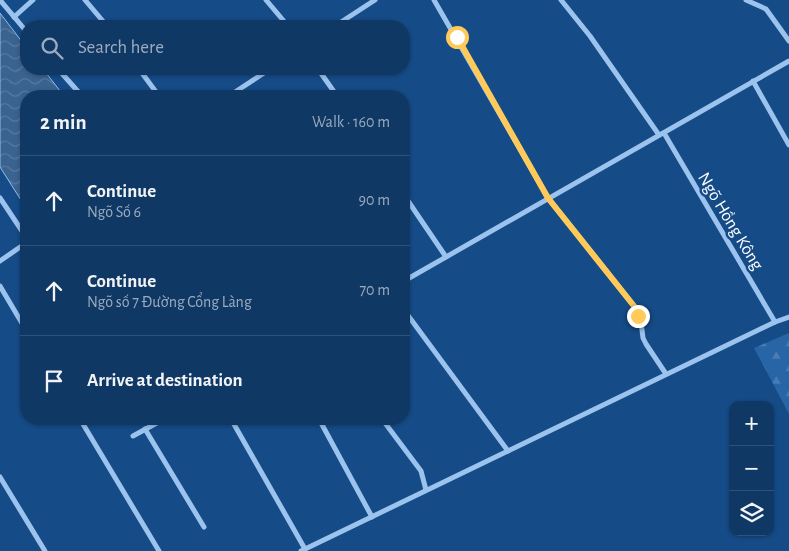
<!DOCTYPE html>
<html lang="en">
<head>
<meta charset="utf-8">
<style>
  :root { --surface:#103865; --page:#1e436e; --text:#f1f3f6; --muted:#9cacbf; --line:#305279 }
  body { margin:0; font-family:"Alegreya Sans",sans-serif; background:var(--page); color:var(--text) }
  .controls { position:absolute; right:15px; bottom:15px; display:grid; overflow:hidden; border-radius:10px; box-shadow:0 1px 4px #0004 }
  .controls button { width:45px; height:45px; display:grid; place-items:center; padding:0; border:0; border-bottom:1px solid var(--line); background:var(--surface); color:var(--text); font:25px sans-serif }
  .stop { position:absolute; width:15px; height:15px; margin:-11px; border:4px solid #ffca59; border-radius:50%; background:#fff }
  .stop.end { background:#ffca59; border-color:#fff; box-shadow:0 1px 5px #0008 }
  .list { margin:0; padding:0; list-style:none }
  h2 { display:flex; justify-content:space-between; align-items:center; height:65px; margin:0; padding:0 20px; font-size:21px }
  h2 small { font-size:16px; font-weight:400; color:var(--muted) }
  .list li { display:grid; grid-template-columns:32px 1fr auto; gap:15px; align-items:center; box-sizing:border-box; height:90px; padding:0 20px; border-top:1px solid var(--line) }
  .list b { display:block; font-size:19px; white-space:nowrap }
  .list p { margin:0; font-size:16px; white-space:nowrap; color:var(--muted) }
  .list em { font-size:16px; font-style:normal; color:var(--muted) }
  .icon { flex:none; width:28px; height:28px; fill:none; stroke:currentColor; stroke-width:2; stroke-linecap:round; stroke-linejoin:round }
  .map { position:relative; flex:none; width:789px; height:551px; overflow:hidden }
  .search { position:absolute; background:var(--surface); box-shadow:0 1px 4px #0004; left:20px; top:20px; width:390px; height:55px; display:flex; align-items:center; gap:12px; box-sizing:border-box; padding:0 18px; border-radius:20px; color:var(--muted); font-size:19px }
  .panel { position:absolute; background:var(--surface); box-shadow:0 1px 4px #0004; left:20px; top:90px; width:390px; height:335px; border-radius:20px }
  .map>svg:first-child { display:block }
</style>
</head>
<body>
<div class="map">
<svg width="789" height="551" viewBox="0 0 789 551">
  <defs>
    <pattern id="forest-firs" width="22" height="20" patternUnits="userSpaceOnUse" patternTransform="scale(1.25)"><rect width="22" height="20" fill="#2865a6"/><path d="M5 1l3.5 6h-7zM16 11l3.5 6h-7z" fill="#487cb3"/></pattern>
    <pattern id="water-waves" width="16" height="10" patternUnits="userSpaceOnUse" patternTransform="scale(1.25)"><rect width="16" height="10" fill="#3b6390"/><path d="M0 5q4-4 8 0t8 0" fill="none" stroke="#587aa1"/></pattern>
  </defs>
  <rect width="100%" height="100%" fill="#154b87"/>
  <path fill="url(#forest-firs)" d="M789,333v81l-35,-66z"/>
  <path fill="url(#water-waves)" stroke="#8dbff1" d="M0,13l26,34v22h17l21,27h-38v112l-26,-41z"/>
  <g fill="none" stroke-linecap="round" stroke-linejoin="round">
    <g stroke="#9bc3ee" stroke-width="5">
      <path d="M0,0l26,31"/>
      <path d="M85,0l22,26"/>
      <path d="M266,0l22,26"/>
      <path d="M434,0l114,198 86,108 7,16 2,16 3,6 20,30"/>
      <path d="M561,0l29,36 69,99"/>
      <path d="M746,0l20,9 23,32"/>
      <path d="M14,17l19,-17"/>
      <path d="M335,26l40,-26"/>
      <path d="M58,69l24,27"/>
      <path d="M139,69l20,27"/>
      <path d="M318,69l19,27"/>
      <path d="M753,81l36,64"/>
      <path d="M229,96l41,-27"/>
      <path d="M664,133l111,189"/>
      <path d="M404,195l42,62"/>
      <path d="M0,198l26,39"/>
      <path d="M0,261l26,-18"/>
      <path d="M404,281l385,-220"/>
      <path d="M0,286l26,44"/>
      <path d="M404,310l104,141"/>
      <path d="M80,419l79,132"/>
      <path d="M231,419l74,130"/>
      <path d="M319,419l53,98"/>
      <path d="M382,419l39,52 5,19"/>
      <path d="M145,429l59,98"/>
      <path d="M133,436l31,-17"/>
      <path d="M0,477l45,74"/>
      <path d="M301,551l474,-229 14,-5"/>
    </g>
  </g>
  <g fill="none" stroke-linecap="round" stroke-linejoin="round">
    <path stroke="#ffca59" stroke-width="6" d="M457,37l91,161 86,108 4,10"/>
  </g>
  <g text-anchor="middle" stroke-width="5" stroke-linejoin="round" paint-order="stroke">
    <g font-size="18" fill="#fff" stroke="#154b87">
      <text transform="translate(731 221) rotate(59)" y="6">Ngõ Hồng Kông</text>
    </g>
  </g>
</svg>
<div class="controls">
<button>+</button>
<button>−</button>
<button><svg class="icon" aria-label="layers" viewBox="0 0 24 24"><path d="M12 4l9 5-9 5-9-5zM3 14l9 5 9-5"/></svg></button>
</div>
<div class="stop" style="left:457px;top:37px"></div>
<div class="stop end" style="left:638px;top:316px"></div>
<div class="search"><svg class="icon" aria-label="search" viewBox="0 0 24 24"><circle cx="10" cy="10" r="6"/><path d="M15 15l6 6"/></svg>Search here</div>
<section class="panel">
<h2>2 min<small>Walk · 160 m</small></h2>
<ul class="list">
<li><svg class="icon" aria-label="ahead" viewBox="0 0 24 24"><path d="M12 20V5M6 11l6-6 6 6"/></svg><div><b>Continue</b><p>Ngõ Số 6</p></div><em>90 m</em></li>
<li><svg class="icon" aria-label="ahead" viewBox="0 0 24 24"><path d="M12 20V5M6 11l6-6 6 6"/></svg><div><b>Continue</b><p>Ngõ số 7 Đường Cổng Làng</p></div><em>70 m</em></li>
<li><svg class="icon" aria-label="arrive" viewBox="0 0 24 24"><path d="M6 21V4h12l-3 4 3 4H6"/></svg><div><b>Arrive at destination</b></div></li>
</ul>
</section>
</div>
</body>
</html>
